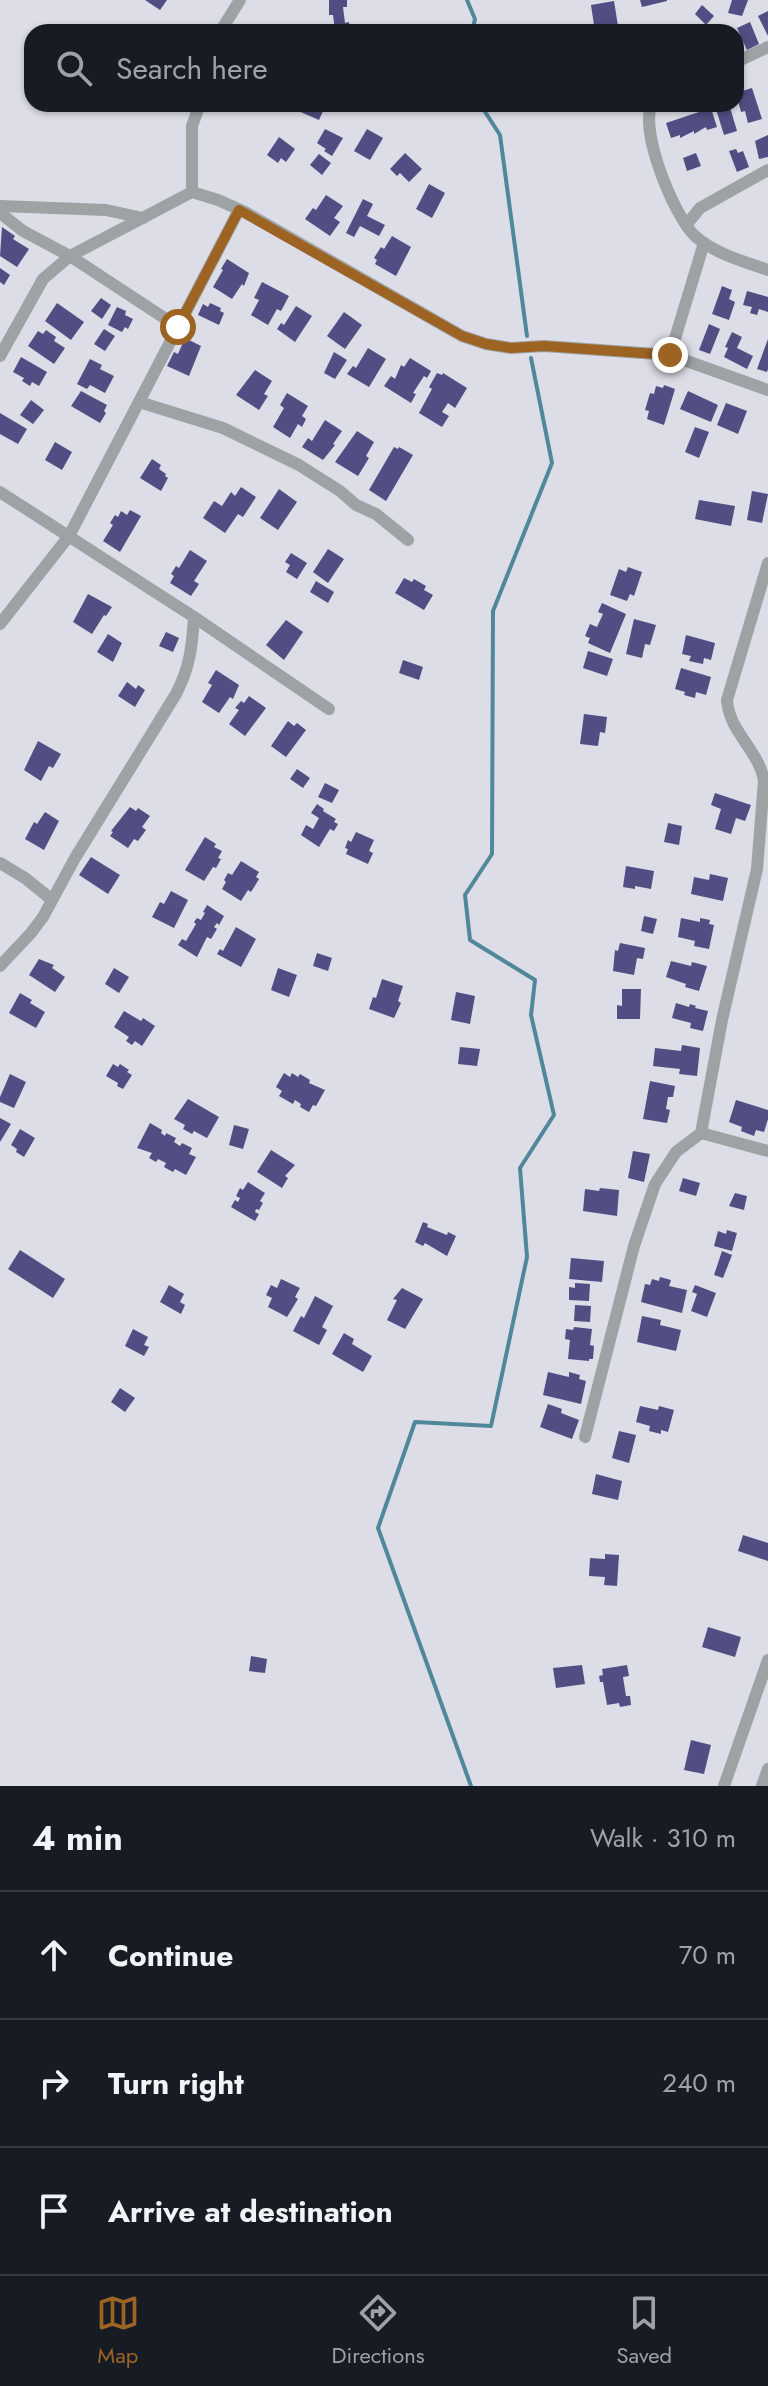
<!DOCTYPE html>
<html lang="en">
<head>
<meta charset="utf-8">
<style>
  :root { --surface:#171b24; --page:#242831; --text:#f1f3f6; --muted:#9ea1a6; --line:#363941; --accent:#9d6322 }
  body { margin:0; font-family:Jost,sans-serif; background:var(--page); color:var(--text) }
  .stop { position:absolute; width:24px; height:24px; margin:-18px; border:6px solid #9d6322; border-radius:50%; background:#fff }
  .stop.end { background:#9d6322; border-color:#fff; box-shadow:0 2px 8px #0008 }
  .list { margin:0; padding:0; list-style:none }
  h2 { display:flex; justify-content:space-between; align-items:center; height:104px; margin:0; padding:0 32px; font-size:34px }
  h2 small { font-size:26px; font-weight:400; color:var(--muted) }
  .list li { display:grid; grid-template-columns:52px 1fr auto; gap:24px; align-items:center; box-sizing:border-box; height:128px; padding:0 32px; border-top:2px solid var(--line) }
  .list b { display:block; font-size:30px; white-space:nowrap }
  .list em { font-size:26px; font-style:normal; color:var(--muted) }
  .icon { flex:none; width:44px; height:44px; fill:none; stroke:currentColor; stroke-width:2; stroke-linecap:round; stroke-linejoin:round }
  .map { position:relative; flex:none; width:768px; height:1786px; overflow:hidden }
  .search { position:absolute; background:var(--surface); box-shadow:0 2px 6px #0004; left:24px; right:24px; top:24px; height:88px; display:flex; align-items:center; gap:20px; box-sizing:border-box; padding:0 28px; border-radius:24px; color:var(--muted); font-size:30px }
  .sheet { height:488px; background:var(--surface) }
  nav { display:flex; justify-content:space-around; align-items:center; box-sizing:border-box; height:112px; border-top:2px solid var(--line); background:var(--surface); font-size:22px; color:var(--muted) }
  nav a { display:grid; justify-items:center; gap:4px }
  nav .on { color:var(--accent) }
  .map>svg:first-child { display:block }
</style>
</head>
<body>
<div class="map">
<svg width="768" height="1786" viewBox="0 0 768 1786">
  <rect width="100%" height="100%" fill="#dddde7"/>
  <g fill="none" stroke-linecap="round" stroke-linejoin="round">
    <g stroke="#51879a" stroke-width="4">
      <path d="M467,0l8,19 -3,13"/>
      <path d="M480,104l20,31 27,201"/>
      <path d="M471,1786l-93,-258 37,-106 76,4 36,-169 -7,-89 34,-53 -23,-100 4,-35 -65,-40 -5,-45 27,-41 1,-243 59,-148 -21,-105"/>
    </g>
  </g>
  <g fill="#504e82">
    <path d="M145,0h22l-7,10z"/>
    <path d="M329,0h18v7h-4l2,16 4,-1 1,7 -15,2 -2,-16h-4z"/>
    <path d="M640,0h27v1l-25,6z"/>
    <path d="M732,0h16l-6,16 -14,-3z"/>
    <path d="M614,1l5,31h-24l-4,-27z"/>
    <path d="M702,5l12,11 -8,9 -11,-11z"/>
    <path d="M768,11v25l-10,-20z"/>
    <path d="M750,22l9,22 -12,6 -10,-22z"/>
    <path d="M752,88l10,31 -14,4 -3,-12 -4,1 -5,-19z"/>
    <path d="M298,104h22l-1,2 5,3 -5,11 -23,-10z"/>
    <path d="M721,104h8l8,27 -13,4 -9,-29z"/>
    <path d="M711,108l6,19 -10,3 -1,-3 -12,7v-3l-14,7v-3l-9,3 -5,-15z"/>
    <path d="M325,129l18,9 -11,18 -8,-5 2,-2 -9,-6z"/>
    <path d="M367,129l16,9 -13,22 -16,-9z"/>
    <path d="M768,135v22l-9,2 -4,-18z"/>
    <path d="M279,137l16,12 -9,13 -5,-4 -3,5 -11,-8z"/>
    <path d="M736,149l2,4 5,-2 6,16 -12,5 -8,-21z"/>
    <path d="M405,153l17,16 -13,13 -9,-9 -3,3 -7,-7z"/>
    <path d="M696,153l5,13 -14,5 -4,-13z"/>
    <path d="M319,154l12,9 -9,12 -12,-10z"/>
    <path d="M429,184l16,9 -13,25 -16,-9z"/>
    <path d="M326,195l17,11 -9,12 6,4 -10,14 -25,-17 8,-11 3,2z"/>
    <path d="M363,199l10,5 -6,12 18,9 -6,11 -19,-10 -6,11 -8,-4z"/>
    <path d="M2,227l13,9 -2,3 16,10 -12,18 -17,-11z"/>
    <path d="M392,236l19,11 -15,29 -21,-12 2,-4 -3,-2 7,-11 3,2z"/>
    <path d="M227,259l22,14 -5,13 -2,-2 -10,15 -19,-12 10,-17 -2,-1z"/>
    <path d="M0,268l10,7 -6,10 -4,-3z"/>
    <path d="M262,282l27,14 -8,15 -4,-2 -9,16 -17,-10 8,-15 -5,-2z"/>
    <path d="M722,286l10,4 -3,9 6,3 -6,18 -17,-6z"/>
    <path d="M747,291l21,6v15l-9,-3 -2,6 -7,-2 2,-6 -9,-2z"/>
    <path d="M101,298l10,7 -9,14 -11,-8z"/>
    <path d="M57,303l27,19 -13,18 -26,-19z"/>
    <path d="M210,303l11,5 -1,3 4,2 -5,12 -21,-10 5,-11 5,3z"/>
    <path d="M296,306l16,10 -17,26 -18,-13 4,-6 3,2z"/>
    <path d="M117,307l9,4 -1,4 8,4 -5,10 -3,-2 -3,5 -14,-7z"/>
    <path d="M344,312l18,13 -17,24 -18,-13z"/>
    <path d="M709,324l11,5 -10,25 -11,-4z"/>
    <path d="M104,329l11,7 -10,15 -11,-7z"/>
    <path d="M46,330l10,7 -2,4 11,7 -11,16 -26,-18 10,-15 5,3z"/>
    <path d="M732,332l10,5 -5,11 16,8 -6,13 -23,-12 4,-9 -3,-1z"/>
    <path d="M185,338l16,8 -12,30 -22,-10 7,-14 4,2z"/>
    <path d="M768,339v30l-1,3 -10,-3z"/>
    <path d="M368,348l18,11 -17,28 -22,-13 6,-8 3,2z"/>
    <path d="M334,352l13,8 -12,19 -11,-6z"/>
    <path d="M21,357l26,15 -8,14 -7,-4 -2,4 -8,-5 2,-3 -11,-6z"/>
    <path d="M410,358l21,13 -4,7 -3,-2 -11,17 3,1 -5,9 -27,-17 7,-10 4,3 6,-14 3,2z"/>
    <path d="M90,359l12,6 -2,4 14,7 -9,17 -15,-8 -3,4 -10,-5z"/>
    <path d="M255,370l17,11 -8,13 4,2 -9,14 -23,-15z"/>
    <path d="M437,373l5,2 1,-2 24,15 -12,20 -7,-5 -6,9 7,4 -7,11 -23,-14 13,-24 -3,-2z"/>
    <path d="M664,385l11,4 -11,36 -17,-6 2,-8 -4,-1 5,-17 4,1 2,-8 7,2z"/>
    <path d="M81,391l26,14 -3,6 2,2 -6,10 -29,-17z"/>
    <path d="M688,391l30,14 -7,17 -31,-13z"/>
    <path d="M287,393l21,13 -6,10 4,3 -4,8 -4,-3 -8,14 -17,-11 11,-19 -4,-3z"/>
    <path d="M31,400l13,10 -11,14 -13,-9z"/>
    <path d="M726,403l21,8 -9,23 -21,-9z"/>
    <path d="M0,413l27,16 -9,15 -18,-10z"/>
    <path d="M325,420l17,11 -9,13 2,1 -12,15 -21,-13 6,-9 4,3z"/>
    <path d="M695,427l14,5 -10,26 -14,-6z"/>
    <path d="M357,431l17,11 -8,14 3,2 -11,18 -23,-14z"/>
    <path d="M55,442l17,10 -10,18 -17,-10z"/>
    <path d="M394,447l4,2 1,-2 14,8 -27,46 -17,-11z"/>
    <path d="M152,459l9,6 -2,4 7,5 -1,2 3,2 -7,13 -21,-13z"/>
    <path d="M241,487l15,10 -13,20 -5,-3 -13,19 -22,-15 11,-17 8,5 9,-14 4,4z"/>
    <path d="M279,489l18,13 -19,28 -18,-12z"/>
    <path d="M752,491l16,3 -6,29 -15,-3z"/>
    <path d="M699,500l36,6 -4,20 -36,-7z"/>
    <path d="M130,510l11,6 -21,36 -17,-11 10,-16 -3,-2 5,-8 3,2 3,-6 6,4z"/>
    <path d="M328,549l16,10 -16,24 -15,-11z"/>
    <path d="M190,550l17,11 -13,20 5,3 -8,12 -21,-13 4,-7 -3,-2 5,-8 3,2z"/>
    <path d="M291,553l16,10 -10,16 -11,-7 4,-7 -5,-3z"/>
    <path d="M628,567l14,5 -8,24 -4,-2 -3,7 -17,-6 9,-26 7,3z"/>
    <path d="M404,578l8,4 2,-3 12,7 -2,4 9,5 -9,15 -29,-17z"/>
    <path d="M316,581l18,11 -6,11 -18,-11z"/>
    <path d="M88,594l24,13 -6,9 -2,-1 -12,19 -19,-12z"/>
    <path d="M602,603l24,11 -16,39 -22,-10 2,-5 -5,-2 5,-12 7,3 6,-13 -5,-2z"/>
    <path d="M634,619l22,6 -6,20 -5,-1 -3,14 -16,-4z"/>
    <path d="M286,620l17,12 -19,28 -18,-15z"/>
    <path d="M166,632l13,6 -6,14 -14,-6z"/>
    <path d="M108,634l14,9 -9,19 -16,-10z"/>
    <path d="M686,635l29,8 -4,17 -7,-2 -1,6 -14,-3 2,-5 -9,-2z"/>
    <path d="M588,651l25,8 -6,17 -24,-8z"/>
    <path d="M403,660l20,7 -4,13 -20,-7z"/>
    <path d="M681,668l30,9 -5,18 -10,-3 -1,6 -11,-3 1,-3 -10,-3z"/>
    <path d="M216,670l23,15 -6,14 -3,-2 -11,16 -17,-11 10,-17 -4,-2z"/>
    <path d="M127,682l9,7 2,-4 7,5 -10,17 -17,-11z"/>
    <path d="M249,696l17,12 -21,28 -16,-12 10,-14 -4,-2 6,-7 3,2z"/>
    <path d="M584,714l23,3 -2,16 -5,-1 -2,14 -18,-2z"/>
    <path d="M288,721l6,5 3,-3 9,7 -20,27 -15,-11z"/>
    <path d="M38,741l23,13 -8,14 -4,-2 -8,15 -17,-11z"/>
    <path d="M297,769l13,9 -7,10 -13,-9z"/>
    <path d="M325,783l14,7 -7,13 -14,-6z"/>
    <path d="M715,793l36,12 -6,16 -9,-3 -5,16 -16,-5 6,-20 -10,-4z"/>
    <path d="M317,804l7,5 -1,2 13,8 -2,3 4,2 -4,7 -4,-2 -11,18 -18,-12 5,-10 7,4 6,-11 -8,-5z"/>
    <path d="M130,807l6,4 2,-3 12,8 -8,11 4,3 -8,11 -4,-2 -6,9 -18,-12 3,-4 -2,-1z"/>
    <path d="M45,812l14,9 -15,29 -19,-11 9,-17 3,2z"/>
    <path d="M668,823l14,3 -3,19 -15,-3z"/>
    <path d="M356,832l18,8 -5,11 4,2 -5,11 -22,-10 2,-5 -3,-1 3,-8 3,2z"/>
    <path d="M205,837l11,7 -2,3 8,4 -4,7 3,1 -5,9 -3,-1 -9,14 -19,-11z"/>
    <path d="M91,857l29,18 -12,19 -29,-19z"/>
    <path d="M241,861l18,11 -3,5 3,2 -8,13 -3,-2 -7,11 -19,-12 4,-7 -2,-2 4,-7 4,2z"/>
    <path d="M626,866l28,5 -3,18 -16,-3v3l-12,-2z"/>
    <path d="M710,874l18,4 -5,23 -32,-7 3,-17 15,3z"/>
    <path d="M171,891l17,9 -14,28 -22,-11 8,-15 4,2z"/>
    <path d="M207,905l17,11 -5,9 -2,-2 -3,4 3,2 -6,10 -4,-2 -10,20 -19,-12 4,-6 4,2 10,-17 -2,-2 3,-4 4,2 4,-7 -2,-1z"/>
    <path d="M644,916l13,3 -4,15 -12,-3z"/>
    <path d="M681,918l19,4v-4l10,2 -1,4 5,1 -5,24 -15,-3 1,-5 -17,-4z"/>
    <path d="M236,927l20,12 -15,28 -24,-13 3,-5 3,2z"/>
    <path d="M620,943l25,5 -2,11 -6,-1 -3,17 -21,-4 2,-21 3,1z"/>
    <path d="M317,953l15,5 -4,13 -15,-5z"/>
    <path d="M39,959l15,6 -2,3 13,9 -10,15 -26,-17z"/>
    <path d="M671,961l20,5 1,-4 15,4 -8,25 -14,-4 1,-3 -20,-7z"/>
    <path d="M114,968l15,9 -10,16 -14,-9z"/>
    <path d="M278,968l19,7 -8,22 -18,-7z"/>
    <path d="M382,979l21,7 -5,15 3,2 -7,15 -25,-9 4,-12 3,1z"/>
    <path d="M622,989h19l-1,30h-23v-14l5,1z"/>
    <path d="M456,992l19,4 -5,28 -19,-4z"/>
    <path d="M20,993l12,7 -2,3 15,9 -9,16 -27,-15z"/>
    <path d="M676,1003l13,4 1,-3 6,2 -1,2 13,3 -5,20 -13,-3 1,-5 -19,-5z"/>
    <path d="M124,1011l17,10 2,-3 12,8 -13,20 -7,-5 -3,4 -6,-4 3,-4 -15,-10z"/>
    <path d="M682,1045l18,3 -3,28 -18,-2 1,-5 -27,-3 2,-18 26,3z"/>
    <path d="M460,1047l20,2 -3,17 -19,-2z"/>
    <path d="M113,1064l5,3 2,-3 9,6 -2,2 5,3 -9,14 -6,-3 1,-3 -12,-7z"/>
    <path d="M284,1073l6,4 2,-4 6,4 2,-3 10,6 -1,3 16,7 -9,16 -3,-1 -4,7 -9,-5 1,-3 -6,-4 -2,4 -14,-8 3,-5 -6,-4z"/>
    <path d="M10,1074l16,8 -12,26 -14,-6v-5z"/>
    <path d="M650,1081l25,5 -2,11h-5l-2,12 4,1 -3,13 -24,-4z"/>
    <path d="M188,1099l31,18 -12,21 -13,-7 -2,3 -9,-5 2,-4 -11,-6z"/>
    <path d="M736,1100l32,10v9l-4,13 -8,-2 -2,6 -13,-5 1,-4 -13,-5z"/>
    <path d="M0,1118l11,6 -11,18z"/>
    <path d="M150,1123l12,7 -1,3 4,3 1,-3 10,5 -2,4 6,4 2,-3 10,5 -3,6 7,3 -10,18 -11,-6 -2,3 -9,-5 2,-4 -8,-4 -2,3 -7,-4 3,-5 -15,-5z"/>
    <path d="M234,1125l15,4 -6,20 -14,-4z"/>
    <path d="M20,1129l15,9 -11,19 -8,-5 1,-3 -6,-4z"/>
    <path d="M271,1150l24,15 -10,11 3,2 -6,10 -25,-16z"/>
    <path d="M633,1151l17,3 -6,28 -16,-4z"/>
    <path d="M683,1178l17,5 -4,13 -17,-5z"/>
    <path d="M248,1182l17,11 -5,8 3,2 -4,7 -3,-1 -1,3 4,2 -4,7 -24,-14 4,-7 3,2 2,-4 -4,-2 4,-8 3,2z"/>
    <path d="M600,1188l19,2 -2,26 -34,-5 2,-22 14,2z"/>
    <path d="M735,1193l12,3 -3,14 -15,-4z"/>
    <path d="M423,1222l5,2 -1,3 20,8 1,-3 8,4 -9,20 -22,-13 -2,3 -8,-4z"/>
    <path d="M727,1230l10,3 -5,18 -18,-5 4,-15 8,3z"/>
    <path d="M20,1250l45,29 -12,19 -45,-29z"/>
    <path d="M722,1251l10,4 -9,23 -9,-3z"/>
    <path d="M571,1258l33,3 -2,21 -33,-3z"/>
    <path d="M660,1277l11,3 -2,6 18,4 -5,23 -41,-11 4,-18 5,1 2,-6 7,2z"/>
    <path d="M281,1279l19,9 -5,9 3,2 -11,18 -19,-10 4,-9 -6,-3 5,-10 6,3z"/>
    <path d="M575,1283l15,1 -1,17 -20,-1v-13l6,1z"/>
    <path d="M169,1285l15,9 -4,8 5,3 -4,9 -21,-12z"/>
    <path d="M695,1285l21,8 -9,24 -16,-6 6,-17 -5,-2z"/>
    <path d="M402,1288l21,11 -18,30 -18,-9 10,-20 -4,-1z"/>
    <path d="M315,1296l18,10 -11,21 5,3 -8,15 -26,-14 8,-15 3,2z"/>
    <path d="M575,1305l16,1 -1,16 -16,-1z"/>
    <path d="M642,1316l19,4 -1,5 21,5 -5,21 -39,-9z"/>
    <path d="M574,1327l18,2 -2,16 4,1 -1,13h-4v2l-21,-2 2,-19 -5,-1 1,-10 7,1z"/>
    <path d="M133,1329l15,8 -4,8 5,2 -5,9 -19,-10z"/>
    <path d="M344,1333l10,6 -2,5 20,12 -9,16 -31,-18z"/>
    <path d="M548,1372l21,5v-5l11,3 -1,4 7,2 -5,23 -38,-9z"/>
    <path d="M120,1388l15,10 -10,14 -14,-10z"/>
    <path d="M548,1404l14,5 -1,4 18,7 -7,19 -32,-12z"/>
    <path d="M640,1406l18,4 1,-4 15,4 -6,22 -7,-2v4l-12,-3 1,-5 -14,-4z"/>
    <path d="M619,1431l17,4 -7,28 -17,-5z"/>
    <path d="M596,1474l26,7 -4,19 -26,-6z"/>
    <path d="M743,1535l25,8v18l-30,-10z"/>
    <path d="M605,1554l14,1 -2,31 -13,-1 1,-8 -16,-1 1,-18 15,1z"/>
    <path d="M708,1627l33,10 -6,20 -33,-10z"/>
    <path d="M251,1656l16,3 -2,14 -16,-2z"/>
    <path d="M582,1665l3,19 -29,4 -3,-20z"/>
    <path d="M627,1665l2,11 -6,1 3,19h4l1,9 -11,2 -1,-4 -12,2 -4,-23h-3l-1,-6 4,-1 -1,-6z"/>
    <path d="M691,1740l20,5 -7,29 -20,-4z"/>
  </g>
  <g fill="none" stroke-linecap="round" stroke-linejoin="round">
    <g stroke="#9da2a4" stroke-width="12">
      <path d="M220,32l20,-32"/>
      <path d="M736,62l32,-15"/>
      <path d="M652,104c-13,27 22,112 43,132 20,18 48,25 73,34"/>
      <path d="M192,192v-66l8,-22"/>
      <path d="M0,206l106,4 37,8"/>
      <path d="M0,213l23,18 47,25 108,71"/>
      <path d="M687,224l13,-16 68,-38"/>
      <path d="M704,243l-34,112 98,35"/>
      <path d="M0,356l43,-77 27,-23 122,-64 26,8 27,12 217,124 24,8 25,4 33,-2 126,9"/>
      <path d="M139,402l84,26 76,37 41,26 16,14 20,9 32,26"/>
      <path d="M0,492l194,125 135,92"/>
      <path d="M0,624l69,-88 170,-326"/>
      <path d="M0,863l25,15 26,21"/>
      <path d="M0,966l31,-33 12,-16 32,-59 101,-164c14,-27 16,-47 18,-77"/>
      <path d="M701,1133l67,18"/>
      <path d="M585,1437l49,-191 21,-62 21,-32 25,-19 21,-113 35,-151 7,-88c-5,-31 -35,-49 -37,-81l41,-137"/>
      <path d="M724,1786l44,-126"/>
      <path d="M762,1786l6,-17"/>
    </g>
  </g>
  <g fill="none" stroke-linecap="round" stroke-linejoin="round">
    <path stroke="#9d6322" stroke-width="10" d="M178,327l61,-117 223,126 24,8 25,4 33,-2 126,9"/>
  </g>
</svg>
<div class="stop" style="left:178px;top:327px"></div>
<div class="stop end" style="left:670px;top:355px"></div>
<div class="search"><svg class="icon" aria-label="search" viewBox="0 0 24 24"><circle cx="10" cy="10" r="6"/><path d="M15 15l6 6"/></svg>Search here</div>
</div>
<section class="sheet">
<h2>4 min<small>Walk · 310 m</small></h2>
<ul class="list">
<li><svg class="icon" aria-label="ahead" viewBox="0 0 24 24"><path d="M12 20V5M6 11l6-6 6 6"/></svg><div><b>Continue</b></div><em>70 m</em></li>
<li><svg class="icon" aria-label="right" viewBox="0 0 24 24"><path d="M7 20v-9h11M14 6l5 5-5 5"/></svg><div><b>Turn right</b></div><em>240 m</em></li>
<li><svg class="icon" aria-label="arrive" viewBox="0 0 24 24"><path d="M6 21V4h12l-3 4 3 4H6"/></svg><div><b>Arrive at destination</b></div></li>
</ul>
</section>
<nav>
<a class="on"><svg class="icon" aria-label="map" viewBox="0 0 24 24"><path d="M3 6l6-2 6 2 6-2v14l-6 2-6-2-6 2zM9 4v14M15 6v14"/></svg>Map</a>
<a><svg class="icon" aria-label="directions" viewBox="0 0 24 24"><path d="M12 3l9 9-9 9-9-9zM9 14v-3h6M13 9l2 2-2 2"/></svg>Directions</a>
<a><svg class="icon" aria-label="saved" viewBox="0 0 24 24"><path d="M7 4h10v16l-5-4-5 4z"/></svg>Saved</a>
</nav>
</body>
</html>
